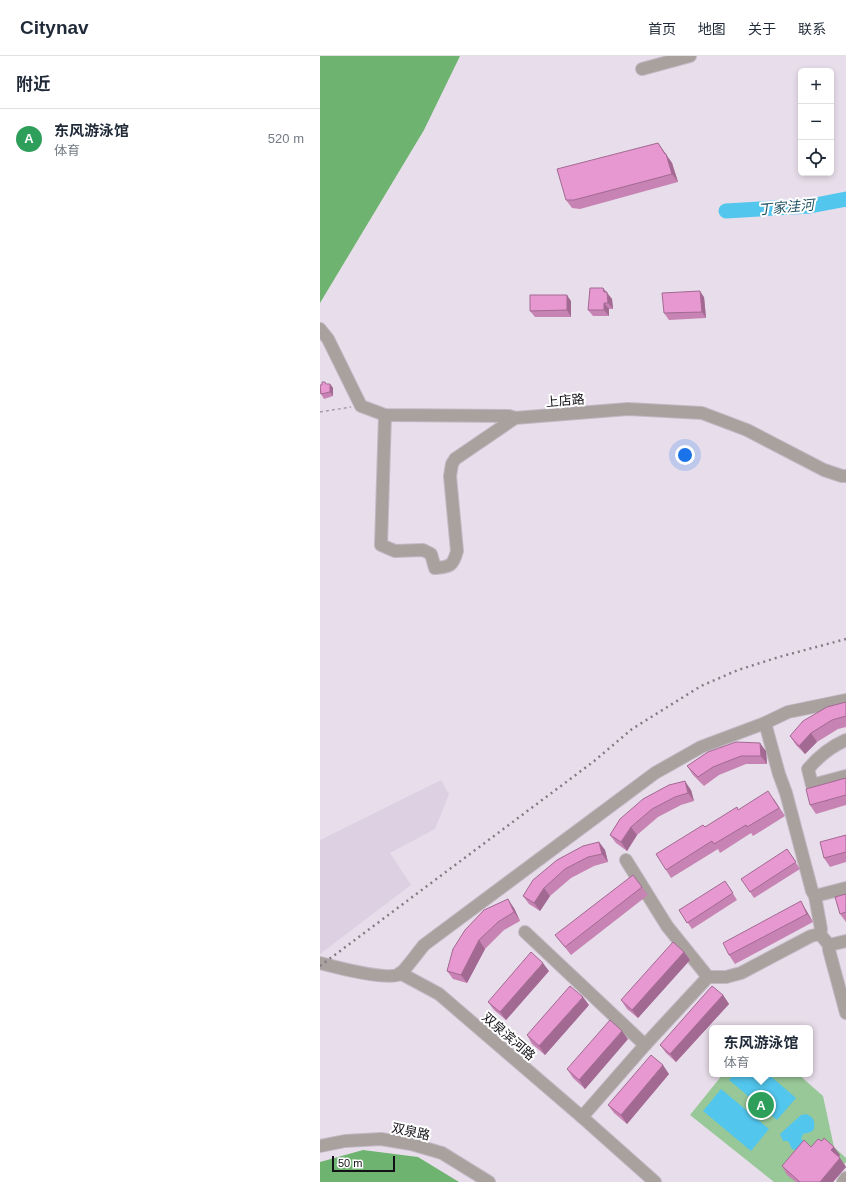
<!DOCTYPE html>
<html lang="zh">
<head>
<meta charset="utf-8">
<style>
  :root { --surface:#fff; --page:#f2f2f3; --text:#1f2937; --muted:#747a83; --line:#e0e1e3; --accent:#be3062 }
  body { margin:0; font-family:Helvetica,"Noto Sans SC",sans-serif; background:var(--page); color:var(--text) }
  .controls { position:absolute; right:12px; top:12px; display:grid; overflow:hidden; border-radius:6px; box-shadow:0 2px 6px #0003 }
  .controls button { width:36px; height:36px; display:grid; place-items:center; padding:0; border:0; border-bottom:1px solid var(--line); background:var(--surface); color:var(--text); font:20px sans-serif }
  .scale { position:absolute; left:12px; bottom:10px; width:63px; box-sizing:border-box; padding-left:4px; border:2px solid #141116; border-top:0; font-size:11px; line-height:14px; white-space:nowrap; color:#141116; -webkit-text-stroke:3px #fff; paint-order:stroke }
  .you { position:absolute; left:365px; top:399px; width:14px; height:14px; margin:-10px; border:3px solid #fff; border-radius:50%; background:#1a73e8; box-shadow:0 0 0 6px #1a73e833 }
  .badge { display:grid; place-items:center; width:26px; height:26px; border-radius:50%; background:var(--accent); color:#fff; font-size:13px; font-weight:700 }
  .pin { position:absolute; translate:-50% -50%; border:2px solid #fff; box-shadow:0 1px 4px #0006 }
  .popup { position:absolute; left:389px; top:969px; width:104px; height:52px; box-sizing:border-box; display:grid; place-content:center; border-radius:6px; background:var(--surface); filter:drop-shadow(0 1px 3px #0005); font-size:13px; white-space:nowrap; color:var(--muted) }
  .popup b { font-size:15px; color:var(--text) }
  .popup::after { content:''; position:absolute; left:50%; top:100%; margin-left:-8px; border:8px solid transparent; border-top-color:var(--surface) }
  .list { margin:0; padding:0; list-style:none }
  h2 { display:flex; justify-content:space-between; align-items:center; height:52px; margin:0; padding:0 16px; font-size:17px }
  h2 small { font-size:13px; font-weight:400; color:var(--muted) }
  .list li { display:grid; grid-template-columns:26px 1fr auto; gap:12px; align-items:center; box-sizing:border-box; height:60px; padding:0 16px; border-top:1px solid var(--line) }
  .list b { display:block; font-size:15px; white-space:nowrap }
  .list p { margin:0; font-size:13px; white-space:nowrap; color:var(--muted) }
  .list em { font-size:13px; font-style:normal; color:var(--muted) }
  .icon { flex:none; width:22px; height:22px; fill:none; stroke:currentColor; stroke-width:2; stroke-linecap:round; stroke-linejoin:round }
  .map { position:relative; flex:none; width:526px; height:1126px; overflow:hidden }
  header { display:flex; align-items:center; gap:24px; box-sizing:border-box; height:56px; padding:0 20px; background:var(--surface); border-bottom:1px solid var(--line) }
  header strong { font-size:19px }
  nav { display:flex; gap:22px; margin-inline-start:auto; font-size:14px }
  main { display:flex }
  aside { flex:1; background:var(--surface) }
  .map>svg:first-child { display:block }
</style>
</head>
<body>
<header>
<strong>Citynav</strong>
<nav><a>首页</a><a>地图</a><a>关于</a><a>联系</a></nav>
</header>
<main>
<aside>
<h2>附近<small></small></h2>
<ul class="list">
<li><span class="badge" style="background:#2e9e5b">A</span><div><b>东风游泳馆</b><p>体育</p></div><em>520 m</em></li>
</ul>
</aside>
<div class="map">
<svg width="526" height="1126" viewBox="0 0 526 1126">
  <rect width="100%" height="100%" fill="#e8deeb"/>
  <path fill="#ded0e3" d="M121,724l8,14 -14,35 -45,24 21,32 -91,69v-114z"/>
  <path fill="#98c798" d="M403,1018h75l25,22 11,51 12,11v4l-17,20h-55l-84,-67z"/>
  <g fill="#6fb371">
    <path d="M0,0h140l-36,74 -104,173z"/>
    <path d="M43,1094l55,7 41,25h-139v-20z"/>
  </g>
  <g fill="#52c6ed">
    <path d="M414,1018h34l28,24 -19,22 -48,-40z"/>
    <path d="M401,1033l48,40 -18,22 -48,-40z"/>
    <path d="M486,1058c8,3 9,7 8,15l-3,3 -8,2 -2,5 3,2 -8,9 -4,-1 -4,-8h-5l-3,-7 21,-19z"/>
  </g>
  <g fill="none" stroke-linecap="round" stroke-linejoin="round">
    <path stroke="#52c6ed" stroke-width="15" d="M406,155l84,-5 36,-7"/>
    <defs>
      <g id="minor">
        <path d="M322,13l48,-13"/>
        <path d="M0,273l8,10 33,67 24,9 124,1 6,2 113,-9 74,4 45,17 77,40 18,6h4"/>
        <path d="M65,359l-4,130 14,6 28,-1 8,4 4,14c15,-1 18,-2 22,-17l-7,-75 2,-12 3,-5 60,-41"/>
        <path d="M445,667l14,51 7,19 26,98 3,5 6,33 -1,5 9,11v5l17,63"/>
        <path d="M526,684c-16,7 -27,16 -38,29l4,16 34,-9"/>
        <path d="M306,804l41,66 41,51h18l15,-4 70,-37 9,-2"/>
        <path d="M495,840l31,-8"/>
        <path d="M205,876l120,113"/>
        <path d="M509,889l17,-4"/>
        <path d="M0,907c15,4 68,18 80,11 6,-5 18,-22 24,-29l231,-172 46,-26 64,-24 23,-11 58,-12"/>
        <path d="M80,917l39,21 143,123 73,65"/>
        <path d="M262,1061l63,-72 63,-68"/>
        <path d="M0,1090l25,-5 36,-2 30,5 31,9 47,29"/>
        <path d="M523,1126l3,-4"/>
      </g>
    </defs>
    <use href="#minor" stroke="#c2b9c5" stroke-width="14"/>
    <path stroke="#a59da8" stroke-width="1.5" stroke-dasharray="3 3" stroke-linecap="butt" d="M0,356l31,-5"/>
    <use href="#minor" stroke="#a8a19e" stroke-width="12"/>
    <path stroke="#837c85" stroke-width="2.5" stroke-dasharray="2 4" stroke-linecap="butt" d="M0,910l273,-204 39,-33 69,-43 37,-16 41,-13 67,-18"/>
  </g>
  <g fill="#c783b3">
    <path d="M338,87l14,20 6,19 -98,27 -8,-1 -6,-8z"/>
    <path d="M283,232l9,11 1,10h-4v7h-16l-5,-6z"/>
    <path d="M384,241l2,21 -37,2 -5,-7z"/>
    <path d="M251,245v16h-36l-5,-6z"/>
    <path d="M10,328l3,4v8l-9,3 -3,-5h-1v-9z"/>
    <path d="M526,646v25l-8,2 -21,13 -12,12 -9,-9 -6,-9z"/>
    <path d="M446,695l1,13h-21l-27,11 -15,11 -11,-11 -6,-9 21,-14z"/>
    <path d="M526,722v27l-30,9 -6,-9z"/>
    <path d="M371,734l3,11 -13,4 -23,12 -21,18 -10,16 -11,-8 -6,-8 10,-16z"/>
    <path d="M454,743l11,17 -32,20 -2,-3 -31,20 -2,-4 -47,29 -5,-8 39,-43 33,-17z"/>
    <path d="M526,779v27l-16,5 -6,-9z"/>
    <path d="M279,786l6,8 3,12 -14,4 -23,12 -21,18 -10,15 -11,-7 -6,-8z"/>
    <path d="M467,793l13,20 -46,29 -4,-6z"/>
    <path d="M322,831l6,8 -77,60 -16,-20z"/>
    <path d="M409,831l8,13 -45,29 -13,-19z"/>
    <path d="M526,838v28l-6,-8z"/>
    <path d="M194,852l6,13 -16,9 -19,19 -18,34 -14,-4 -6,-8 6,-22z"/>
    <path d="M486,854l7,12 -78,42 -6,-9z"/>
    <path d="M364,896l6,8 -52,58 -11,-9 -6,-9z"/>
    <path d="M229,915l-43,49 -12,-10 -6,-8z"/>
    <path d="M403,939l6,9 -53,58 -10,-9 -6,-8z"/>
    <path d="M269,949l-44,50 -13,-11 -5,-9z"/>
    <path d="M308,983l-43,50 -12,-11 -6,-9z"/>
    <path d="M349,1018l-42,50 -13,-11 -6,-8z"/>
    <path d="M491,1091l29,8 -1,2 7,10 -13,15h-37l-9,-7 -5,-9z"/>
  </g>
  <g fill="#a26a92">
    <path d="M338,87l14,20 6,19 -6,-8z"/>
    <path d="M283,232l9,11 1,10 -5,-6z"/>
    <path d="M380,235l4,6 2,21 -4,-6z"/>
    <path d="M247,239l4,6v16l-4,-7z"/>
    <path d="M284,247l5,6v7l-5,-6z"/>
    <path d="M10,328l3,4v8l-3,-4z"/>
    <path d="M491,677l6,9 -12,12 -6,-8z"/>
    <path d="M440,687l6,8 1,13 -6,-8z"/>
    <path d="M365,725l6,9 3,11 -6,-8z"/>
    <path d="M311,771l6,8 -10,16 -6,-9z"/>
    <path d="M279,786l6,8 3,12 -6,-8z"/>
    <path d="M224,832l6,8 -10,15 -6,-8z"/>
    <path d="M188,843l6,9 6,13 -6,-9z"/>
    <path d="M481,845l5,9 7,12 -6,-8z"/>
    <path d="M159,884l6,9 -18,34 -6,-8z"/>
    <path d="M364,896l6,8 -52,58 -6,-8z"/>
    <path d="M223,907l6,8 -43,49 -6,-8z"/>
    <path d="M403,939l6,9 -53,58 -6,-8z"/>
    <path d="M263,941l6,8 -44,50 -6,-9z"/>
    <path d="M302,975l6,8 -43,50 -6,-9z"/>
    <path d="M343,1009l6,9 -42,50 -6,-9z"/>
    <path d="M514,1091l6,8 -3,4 -6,-9z"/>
    <path d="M520,1102l6,9 -13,15h-13z"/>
  </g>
  <g fill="#e798d0" stroke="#a26a92">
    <path d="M338,87l7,11h1l6,20 -98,26h-8l-9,-31z"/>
    <path d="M270,232h13l1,4h3l1,11h-4v7h-16z"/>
    <path d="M380,235l2,21 -38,1 -2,-20z"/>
    <path d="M210,239h37v15l-37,1z"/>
    <path d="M2,326h3l1,2h4v8l-9,2 -1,-9h2z"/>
    <path d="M526,646v14l-14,4 -21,13 -12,13 -9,-10 13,-15 24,-14z"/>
    <path d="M416,686l24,1 1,13h-20l-28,11 -15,10 -11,-11 21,-14z"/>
    <path d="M526,722v17l-36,10 -4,-16z"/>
    <path d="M365,725l3,12 -13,4 -23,12 -21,18 -10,15 -11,-7 10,-16 23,-20 26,-14z"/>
    <path d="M448,735l11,17 -32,19 -1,-2 -32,19 -2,-3 -46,29 -10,-16 47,-29 2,2 32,-20 1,3z"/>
    <path d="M526,779v17l-22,6 -4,-16z"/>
    <path d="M279,786l3,12 -14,3 -23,12 -21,19 -10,15 -11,-7 10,-16 24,-20 26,-14z"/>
    <path d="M467,793l9,13 -46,30 -9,-13z"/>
    <path d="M313,819l9,12 -77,60 -10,-12z"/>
    <path d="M405,825l8,12 -46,30 -8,-13z"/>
    <path d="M526,838v18l-6,2 -5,-17z"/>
    <path d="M188,843l6,13 -16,10 -19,18 -18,35 -14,-4 6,-22 12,-19 19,-20z"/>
    <path d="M481,845l6,13 -78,41 -6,-12z"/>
    <path d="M353,886l11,10 -52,58 -11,-10z"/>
    <path d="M211,896l12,11 -43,49 -12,-10z"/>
    <path d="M250,930l13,11 -44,49 -12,-11z"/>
    <path d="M392,930l11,9 -53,59 -10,-9z"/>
    <path d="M290,964l12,11 -43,49 -12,-11z"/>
    <path d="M331,999l12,10 -42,50 -13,-10z"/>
    <path d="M504,1082l10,9 -3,3 9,8 -20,24h-20l-18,-16 22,-26 7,7 7,-8 4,2z"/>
  </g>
  <g text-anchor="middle" stroke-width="4" stroke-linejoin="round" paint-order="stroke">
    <g font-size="13" fill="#141116" stroke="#fff">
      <text transform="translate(245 344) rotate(-5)" y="5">上店路</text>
      <text transform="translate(189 980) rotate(41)" y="5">双泉滨河路</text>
      <text transform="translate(91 1075) rotate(12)" y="5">双泉路</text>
    </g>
    <g font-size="14" font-style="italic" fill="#235464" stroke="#fff">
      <text transform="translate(466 151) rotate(-5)" y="5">丁家洼河</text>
    </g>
  </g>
</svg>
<div class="controls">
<button>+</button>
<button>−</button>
<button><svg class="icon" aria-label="locate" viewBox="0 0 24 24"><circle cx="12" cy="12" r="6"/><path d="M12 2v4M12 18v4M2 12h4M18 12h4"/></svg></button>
</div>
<div class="scale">50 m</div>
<div class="you"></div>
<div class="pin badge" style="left:441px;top:1049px;background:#2e9e5b">A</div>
<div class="popup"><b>东风游泳馆</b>体育</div>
</div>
</main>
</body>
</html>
